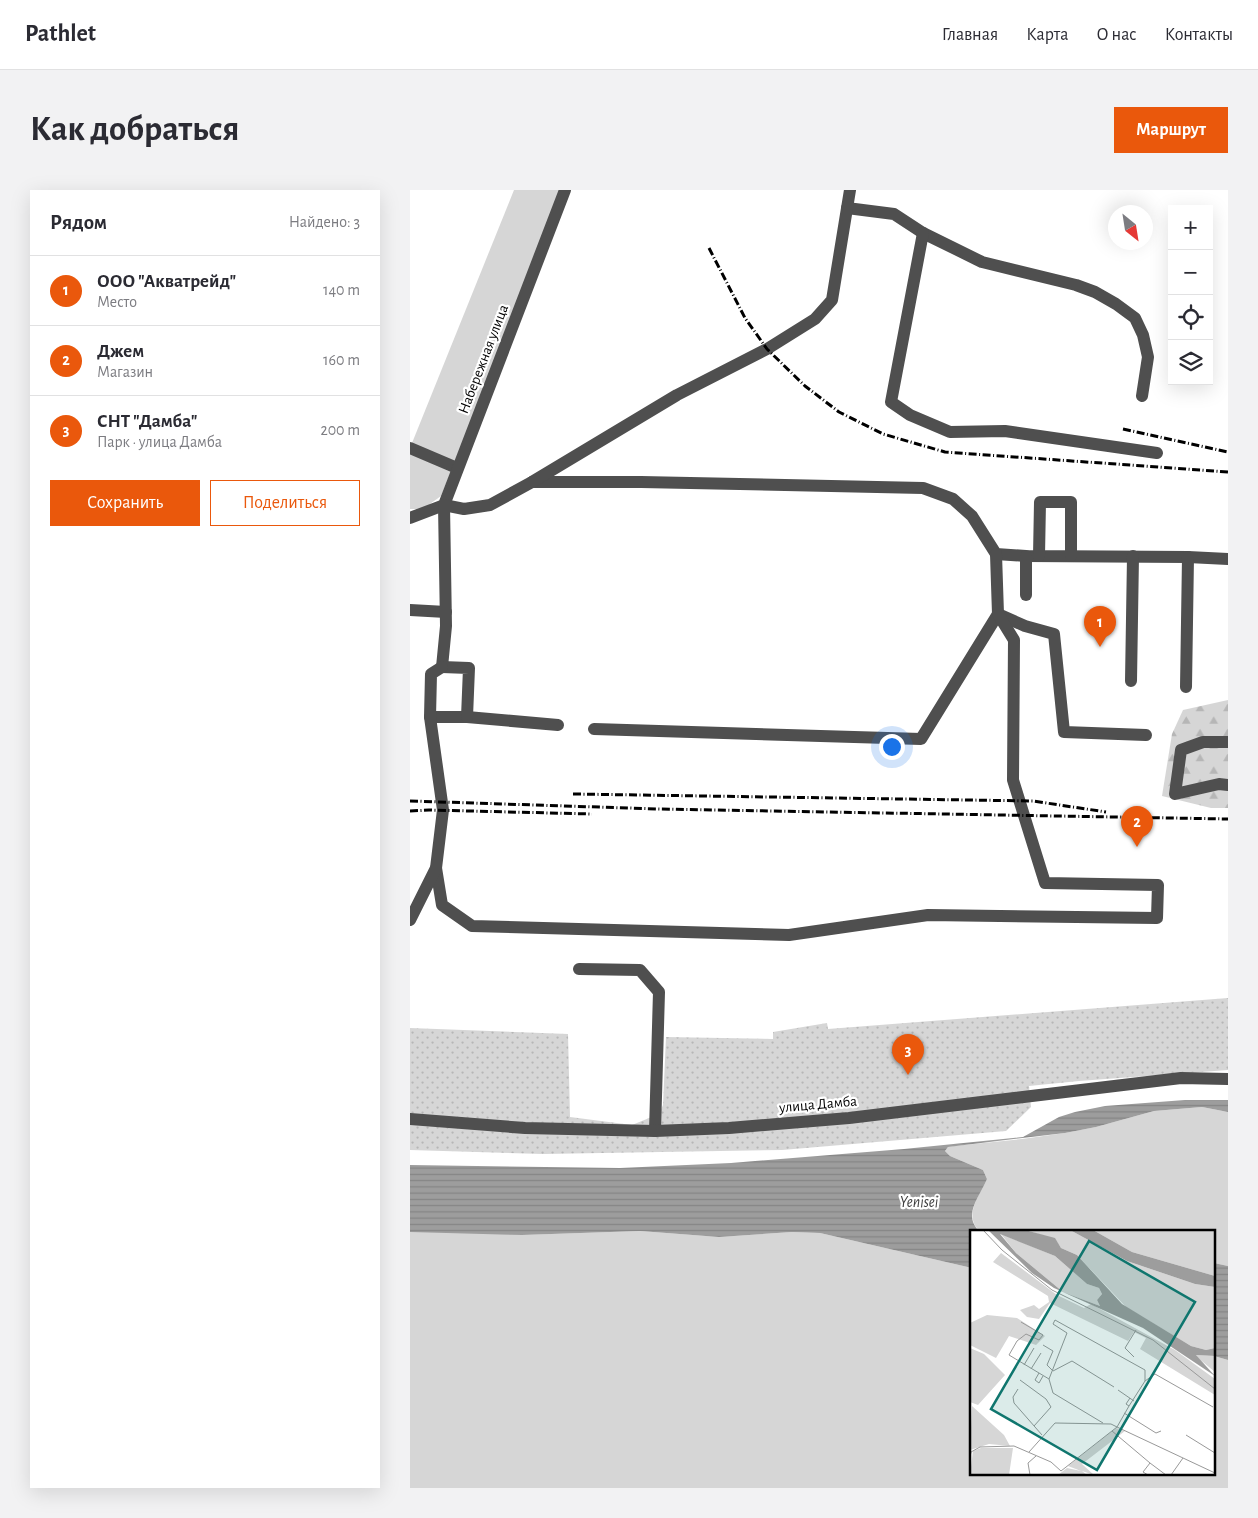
<!DOCTYPE html>
<html lang="ru">
<head>
<meta charset="utf-8">
<style>
  :root { --surface:#fff; --page:#f2f2f3; --text:#2b2b33; --muted:#7c7c81; --line:#e1e1e2; --accent:#ea580c }
  body { margin:0; font-family:"Alegreya Sans",sans-serif; background:var(--page); color:var(--text) }
  .controls { position:absolute; right:15px; top:15px; display:grid; overflow:hidden; border-radius:0px; box-shadow:0 5px 20px #0002 }
  .controls button { width:45px; height:45px; display:grid; place-items:center; padding:0; border:0; border-bottom:1px solid var(--line); background:var(--surface); color:var(--text); font:25px sans-serif }
  .compass { position:absolute; left:698px; top:15px; width:45px; height:45px; border-radius:50%; background:var(--surface); box-shadow:0 5px 20px #0002; rotate:150deg }
  .you { position:absolute; left:481px; top:556px; width:18px; height:18px; margin:-12px; border:4px solid #fff; border-radius:50%; background:#1a73e8; box-shadow:0 0 0 8px #1a73e833 }
  .badge { display:grid; place-items:center; width:32px; height:32px; border-radius:50%; background:var(--accent); color:#fff; font-size:16px; font-weight:700 }
  .pin { position:absolute; translate:-50% -41px; filter:drop-shadow(0 1px 2px #0008) }
  .pin::after { content:''; position:absolute; top:26px; width:18px; height:15px; background:inherit; clip-path:polygon(0 0,100% 0,50% 100%) }
  .list { margin:0; padding:0; list-style:none }
  h2 { display:flex; justify-content:space-between; align-items:center; height:65px; margin:0; padding:0 20px; font-size:21px }
  h2 small { font-size:16px; font-weight:400; color:var(--muted) }
  .list li { display:grid; grid-template-columns:32px 1fr auto; gap:15px; align-items:center; box-sizing:border-box; height:70px; padding:0 20px; border-top:1px solid var(--line) }
  .list b { display:block; font-size:19px; white-space:nowrap }
  .list p { margin:0; font-size:16px; white-space:nowrap; color:var(--muted) }
  .list em { font-size:16px; font-style:normal; color:var(--muted) }
  .actions { display:flex; gap:10px; padding:15px 20px }
  .actions a { flex:1; padding:11px 0; border:1px solid var(--accent); border-radius:0px; text-align:center; font-size:18px; color:var(--accent) }
  .actions .main { background:var(--accent); color:#fff }
  .icon { flex:none; width:28px; height:28px; fill:none; stroke:currentColor; stroke-width:2; stroke-linecap:round; stroke-linejoin:round }
  .map { position:relative; flex:none; width:818px; height:1298px; overflow:hidden; border-radius:0px }
  header { display:flex; align-items:center; gap:30px; box-sizing:border-box; height:70px; padding:0 25px; background:var(--surface); border-bottom:1px solid var(--line) }
  header strong { font-size:24px }
  nav { display:flex; gap:28px; margin-inline-start:auto; font-size:18px }
  .intro { display:flex; align-items:center; justify-content:space-between; box-sizing:border-box; height:120px; padding:0 30px }
  h1 { margin:0; font-size:35px }
  .button { padding:12px 22px; border-radius:0px; background:var(--accent); color:#fff; font-size:18px; font-weight:700 }
  main { display:flex; gap:30px; padding:0 30px }
  aside { flex:1; background:var(--surface); border-radius:0px; box-shadow:0 5px 20px #0002 }
  .map>svg:first-child { display:block }
</style>
</head>
<body>
<header>
<strong>Pathlet</strong>
<nav><a>Главная</a><a>Карта</a><a>О нас</a><a>Контакты</a></nav>
</header>
<div class="intro"><h1>Как добраться</h1><a class="button">Маршрут</a></div>
<main>
<aside>
<h2>Рядом<small>Найдено: 3</small></h2>
<ul class="list">
<li><span class="badge">1</span><div><b>ООО &quot;Акватрейд&quot;</b><p>Место</p></div><em>140 m</em></li>
<li><span class="badge">2</span><div><b>Джем</b><p>Магазин</p></div><em>160 m</em></li>
<li><span class="badge">3</span><div><b>СНТ &quot;Дамба&quot;</b><p>Парк · улица Дамба</p></div><em>200 m</em></li>
</ul>
<div class="actions"><a class="main">Сохранить</a><a>Поделиться</a></div>
</aside>
<div class="map">
<svg width="818" height="1298" viewBox="0 0 818 1298">
  <defs>
    <pattern id="forest-firs" width="22" height="20" patternUnits="userSpaceOnUse" patternTransform="scale(1.25)"><rect width="22" height="20" fill="#d6d6d6"/><path d="M5 1l3.5 6h-7zM16 11l3.5 6h-7z" fill="#b6b6b6"/></pattern>
    <pattern id="garden-dots" width="8" height="8" patternUnits="userSpaceOnUse" patternTransform="scale(1.25)"><rect width="8" height="8" fill="#d6d6d6"/><path d="M2 2h.1M6 6h.1" fill="none" stroke="#b6b6b6" stroke-width="1.8" stroke-linecap="round"/></pattern>
    <pattern id="water-rules" width="6" height="5" patternUnits="userSpaceOnUse" patternTransform="scale(1.25)"><rect width="6" height="5" fill="#9d9d9d"/><path d="M0 2.5h6" fill="none" stroke="#858585"/></pattern>
  </defs>
  <rect width="100%" height="100%" fill="#fff"/>
  <g fill="#d6d6d6">
    <path d="M104,0h49l-122,306 -18,13h-13v-61z"/>
    <path d="M792,917l26,5v154l-14,-3v-31h-234c-17,-17 -1,-35 7,-53l-4,-9 -33,-14 -5,-5 3,-4 6,-1 68,-7 43,-6 31,-6 58,-16z"/>
    <path d="M230,1041l79,6 73,-5 28,1 152,35v206h242v-118l14,4v128h-818v-256h56l56,3z"/>
  </g>
  <path fill="url(#forest-firs)" d="M818,510v108h-17l-49,-12 10,-62 11,-24z"/>
  <path fill="url(#garden-dots)" d="M818,808v72l-149,11 -50,5 2,21 -25,24 -224,19 -239,4 -133,-4v-122l158,6 2,83 62,8 27,-11 4,-9 3,-68 107,2v-7l54,-9 1,6z"/>
  <g fill="url(#water-rules)">
    <path d="M775,910h43v12l-26,-5 -48,4 -58,16 -31,6 -117,14 -3,4 5,5 33,14 4,9c-8,19 -25,36 -7,53h-8v36l-152,-35 -28,-1 -73,5 -79,-6 -118,4 -112,-3v-67l210,3 111,-5 173,-14 119,-12 36,-20 16,-5 30,-6z"/>
    <path d="M804,1073l14,3v94l-14,-4z"/>
  </g>
  <g fill="none" stroke-linecap="round" stroke-linejoin="round">
    <g stroke="#4f4f4f" stroke-width="12">
      <path d="M437,18l47,6 29,19 59,29 94,23 19,7 21,12 19,14 8,17 5,22 -6,39"/>
      <path d="M513,43l-32,169 19,13 40,17 55,-1 152,22"/>
      <path d="M0,258l47,20"/>
      <path d="M122,292h109l282,6 30,11 19,17 24,38 30,2 162,1 40,2"/>
      <path d="M0,328l34,-13 121,-315"/>
      <path d="M629,366l1,-54h31v54"/>
      <path d="M616,405v-39"/>
      <path d="M0,420l36,2"/>
      <path d="M721,491l2,-125"/>
      <path d="M776,497l2,-130"/>
      <path d="M20,527h37l91,8"/>
      <path d="M57,527l2,-49 -27,-1 4,-41 -2,-121 20,4 26,-4 42,-23 145,-87 90,-46 48,-30 17,-19 18,-110"/>
      <path d="M184,539l327,10 77,-125 27,12 29,8 10,98 82,3"/>
      <path d="M818,552h-25l-22,8 -6,44 44,-10 9,1"/>
      <path d="M26,678l6,37 30,21 317,9 139,-20 229,3 1,-33 -113,-2 -32,-103 1,-140 -16,-26 -2,-60"/>
      <path d="M0,730l26,-52 7,-58 -13,-93 1,-43 11,-7"/>
      <path d="M169,779l61,1 19,22 -4,139"/>
      <path d="M0,929l115,9 130,3 74,-3 120,-10 332,-40 47,1"/>
    </g>
    <g stroke="#000" stroke-width="3" stroke-dasharray="8 2.5 1 2.5" stroke-linecap="butt">
      <path d="M299,58l36,70 22,31 38,37 34,26 44,22 62,18 283,20"/>
      <path d="M713,239l105,23"/>
      <path d="M163,604l460,7 73,11"/>
      <path d="M0,611l249,8 569,10"/>
      <path d="M0,621l19,-1 163,4"/>
    </g>
  </g>
  <g text-anchor="middle" stroke-width="4.5" stroke-linejoin="round" paint-order="stroke">
    <g font-size="15" fill="#000" stroke="#fff">
      <text transform="translate(73 169) rotate(-69)" y="5">Набережная улица</text>
      <text transform="translate(408 914) rotate(-5)" y="5">улица Дамба</text>
    </g>
    <g font-size="16" font-style="italic" fill="#3e3e3e" stroke="#fff">
      <text x="509" y="1017">Yenisei</text>
    </g>
  </g>
  <g transform="translate(560 1040)">
    <rect width="245" height="245" fill="#fff"/>
    <path d="M55,0h45l57,31 68,23 20,3v61l-9,2 -15,-4 -65,-39 -49,-52 -16,-7 -6,-9zM123,0h122v46l-83,-24zM31,4l54,22 32,28 12,4 3,6 -5,6 3,6 -37,-14 -47,-39zM0,118l14,6 21,21 -27,30 -8,-3zM226,125l19,1v16l-17,-14zM2,176l32,29 6,11 -21,-2 -19,6zM146,198l9,3 -43,33 12,11 -12,-4 5,4h-29l9,-7 14,3 -13,-5zM11,218h32l-4,27h-39l3,-24z" fill="#d6d6d6"/>
    <path d="M17,85l30,3 28,18 -9,9 -27,-9 -13,22 -26,-13v-22z" fill="#d6d6d6"/>
    <path d="M31,23l56,42 27,13 7,-4 84,46 40,29v16l-75,-46 6,-11 -12,-6 -6,9 -78,-38 -11,16 -12,-2 -7,-7 14,-5 5,4 10,-7 -1,-6 -55,-34z" fill="#d6d6d6"/>
    <path d="M18,0h37l30,8 6,10 16,7 45,49 69,42 15,4 9,-2v8l-19,-1 19,21 -72,-48 -89,-40 -22,-15zM30,4l55,22 32,28 12,4 3,6 -5,6 3,6 -37,-14 -47,-39zM100,0h23l39,22 83,24v11l-20,-3 -68,-23z" fill="#9d9d9d" fill-rule="evenodd"/>
    <path fill="none" stroke="#999" stroke-width="1" d="M13,0l19,20 50,40 101,50 62,49M51,92l22,13 -4,5 -13,-6 -9,7 -8,14 40,24 4,14 50,30M73,115l10,6 -6,14 6,6 19,-10 42,26M164,127l-9,-9 11,-18M54,135l10,-17M61,139l10,-16M69,143l-4,7 4,3 4,-7M79,149l18,-46 -14,-9 2,-4 90,50v11M50,150l26,19 5,8 -17,19M48,159l-5,8 1,6 28,32M148,160l16,11M159,176l16,-25 10,-7 58,33M154,183l32,20 5,-2M142,201l38,32 -7,9 5,3M216,205l29,18M59,222l26,-29 56,1 6,3 12,-21 -3,-2 4,-6M0,227l1,-5 9,-5 34,-1 37,16 10,9 56,-44 98,46M180,233l16,12M60,245l-2,-12 8,-7M201,245l12,-17"/>
    <path fill="#0f766e" fill-opacity="0.15" stroke="#0f766e" stroke-width="2.5" d="M119,11l106,61 -98,168 -106,-61z"/>
    <rect width="245" height="245" fill="none" stroke="#000" stroke-width="2.5"/>
  </g>
</svg>
<div class="controls">
<button>+</button>
<button>−</button>
<button><svg class="icon" aria-label="locate" viewBox="0 0 24 24"><circle cx="12" cy="12" r="6"/><path d="M12 2v4M12 18v4M2 12h4M18 12h4"/></svg></button>
<button><svg class="icon" aria-label="layers" viewBox="0 0 24 24"><path d="M12 4l9 5-9 5-9-5zM3 14l9 5 9-5"/></svg></button>
</div>
<svg class="compass" viewBox="-18 -18 36 36"><path d="M0-13l5 13h-10z" fill="#e53935"/><path d="M0 13l5-13h-10z" fill="#7c7c81"/></svg>
<div class="you"></div>
<div class="pin badge" style="left:690px;top:457px">1</div>
<div class="pin badge" style="left:727px;top:657px">2</div>
<div class="pin badge" style="left:498px;top:885px">3</div>
</div>
</main>
</body>
</html>
